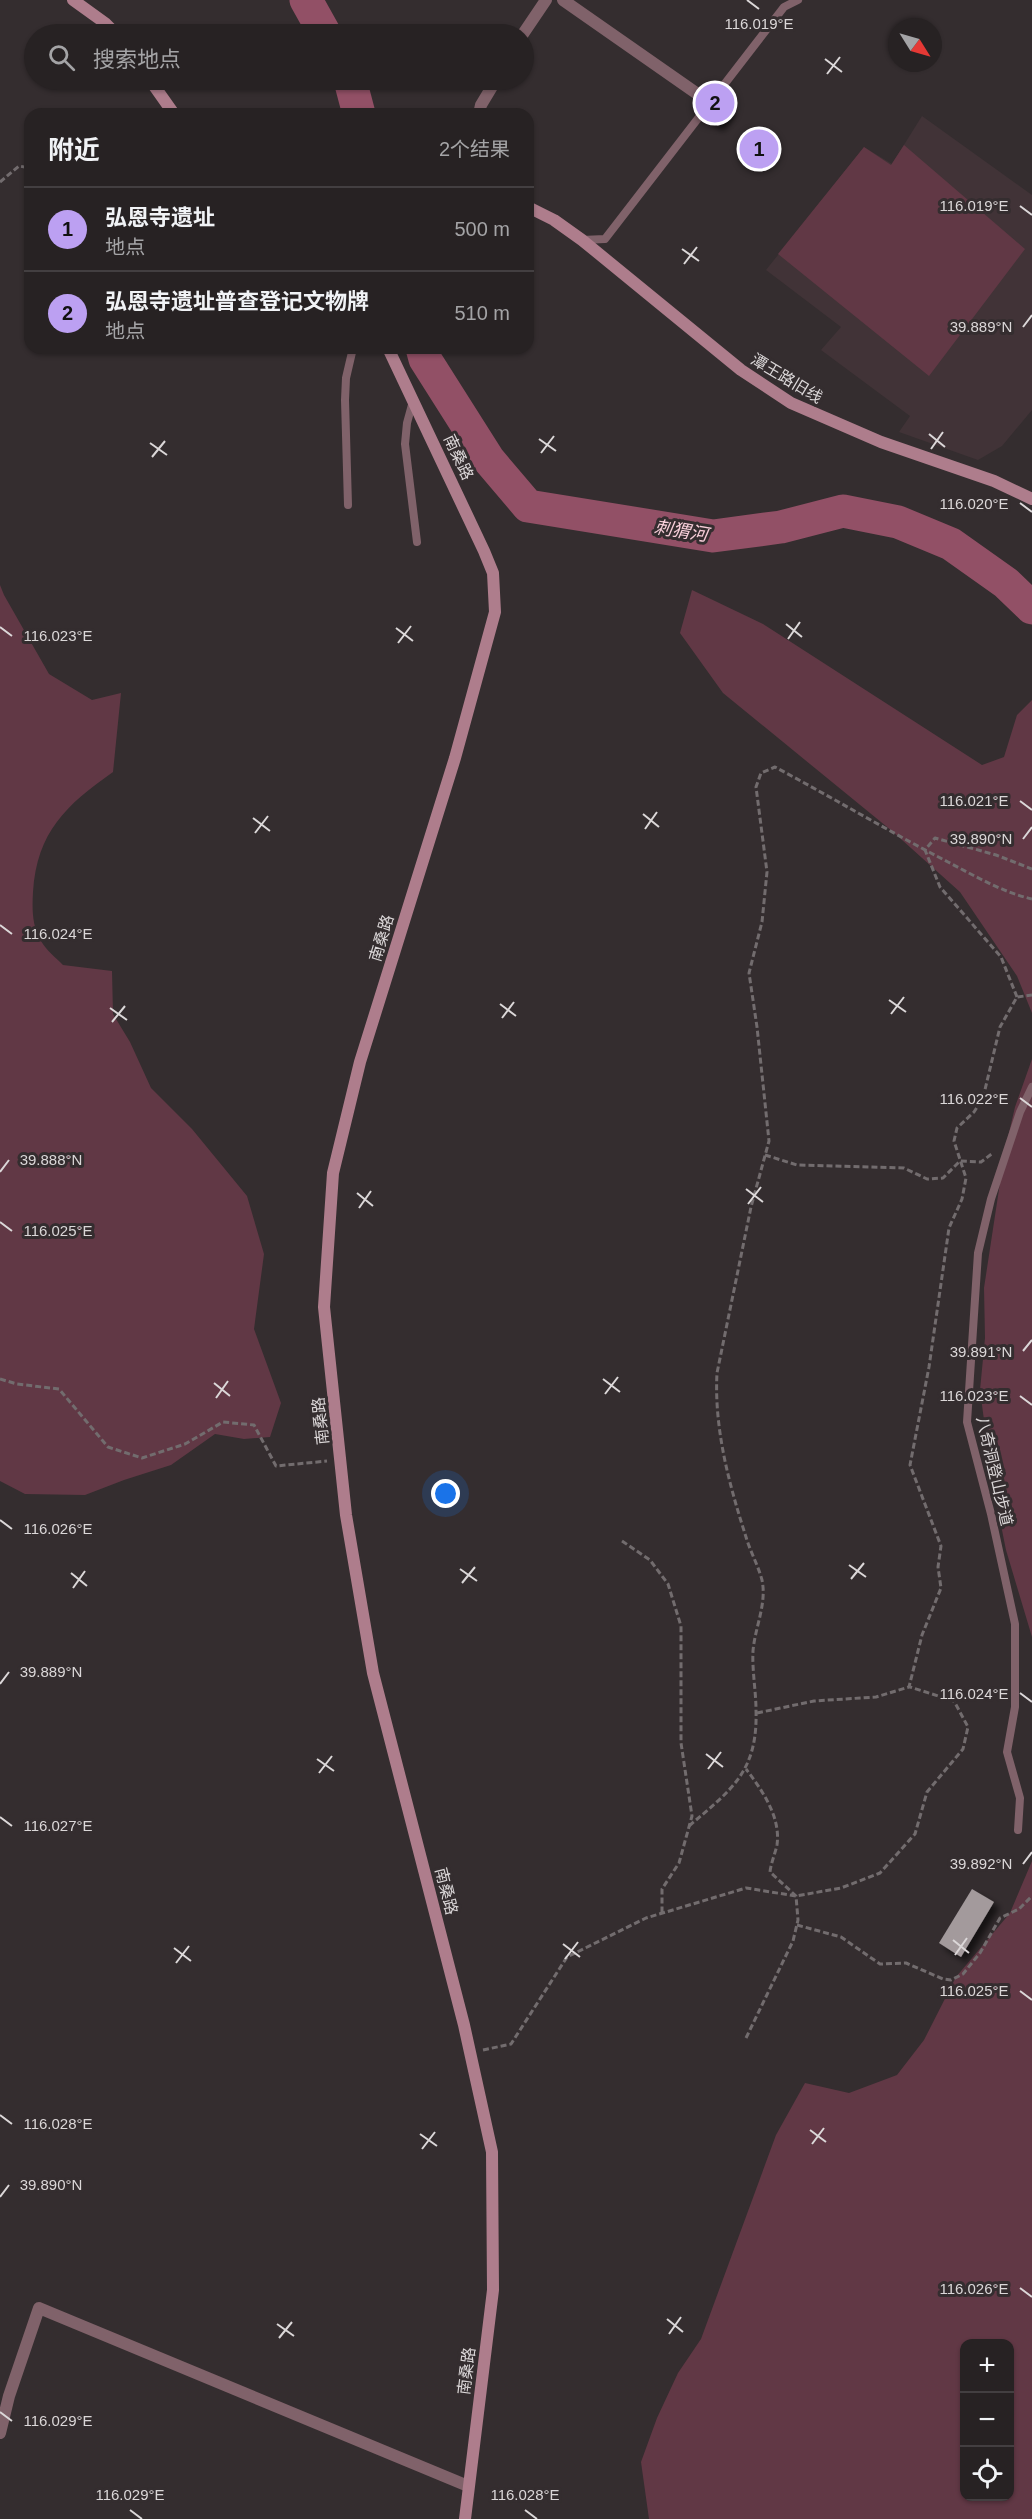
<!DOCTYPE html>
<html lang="zh">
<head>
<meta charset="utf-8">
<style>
  :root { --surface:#272223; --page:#332f30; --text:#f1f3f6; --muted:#a4a4a6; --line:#433f41; --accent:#bca0f2 }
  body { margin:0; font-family:Arial,"Noto Sans SC",sans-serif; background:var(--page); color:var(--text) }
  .controls { position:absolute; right:18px; bottom:18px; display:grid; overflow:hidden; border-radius:12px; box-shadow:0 2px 4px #0004 }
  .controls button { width:54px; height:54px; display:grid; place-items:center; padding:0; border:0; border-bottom:2px solid var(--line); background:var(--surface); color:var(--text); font:30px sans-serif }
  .compass { position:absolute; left:888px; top:18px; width:54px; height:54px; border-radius:50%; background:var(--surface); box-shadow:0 2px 4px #0004; rotate:127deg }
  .you { position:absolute; left:446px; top:1494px; width:21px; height:21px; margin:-15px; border:4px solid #fff; border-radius:50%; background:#1a73e8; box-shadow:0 0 0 9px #1a73e833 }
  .badge { display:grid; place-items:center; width:39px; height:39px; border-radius:50%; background:var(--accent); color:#111; font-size:20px; font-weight:700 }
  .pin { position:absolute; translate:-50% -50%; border:3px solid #fff; box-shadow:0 2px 6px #0006 }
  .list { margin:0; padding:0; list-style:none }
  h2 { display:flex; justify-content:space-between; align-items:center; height:78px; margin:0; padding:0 24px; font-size:26px }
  h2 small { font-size:20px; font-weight:400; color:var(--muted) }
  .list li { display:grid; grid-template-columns:39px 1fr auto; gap:18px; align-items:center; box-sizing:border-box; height:84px; padding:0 24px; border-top:2px solid var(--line) }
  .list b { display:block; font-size:22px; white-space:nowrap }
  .list p { margin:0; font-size:20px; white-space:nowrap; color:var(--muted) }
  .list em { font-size:20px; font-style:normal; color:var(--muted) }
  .icon { flex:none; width:33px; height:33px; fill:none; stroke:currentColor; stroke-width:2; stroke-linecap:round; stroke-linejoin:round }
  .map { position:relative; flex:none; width:1032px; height:2519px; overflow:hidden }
  .search { position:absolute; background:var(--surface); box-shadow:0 2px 4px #0004; left:24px; top:24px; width:510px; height:66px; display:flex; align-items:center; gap:15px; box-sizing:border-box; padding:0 21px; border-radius:33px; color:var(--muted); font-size:22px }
  .panel { position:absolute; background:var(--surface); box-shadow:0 2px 4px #0004; left:24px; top:108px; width:510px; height:246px; border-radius:18px }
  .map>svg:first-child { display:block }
</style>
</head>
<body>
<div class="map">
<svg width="1032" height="2519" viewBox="0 0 1032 2519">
  <defs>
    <filter id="shadow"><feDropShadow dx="5.5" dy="5.5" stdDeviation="3" flood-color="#0009"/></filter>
  </defs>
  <rect width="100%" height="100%" fill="#342d2f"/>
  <path fill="#413337" d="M922,116l110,79v215l-30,36 -24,14 -79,-28 11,-16 -89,-66 20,-23 -75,-57 98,-123 28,17z"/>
  <g fill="#613845" fill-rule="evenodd">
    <path d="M904,145l121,104 -96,127 -151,-122 86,-107 27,18z"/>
    <path d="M0,585l4,10 45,79 43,26 29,-7 -8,79c-47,33 -76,60 -80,120 -1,17 -1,34 8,49 5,9 15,17 22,24l49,6 1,43 17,28 21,46 41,41 55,67 17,58 -10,75 27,74 -11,34 -26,2 -29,-5 -44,31 -47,15 -39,15 -60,-1 -25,-13z"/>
    <path d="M692,590l71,34 219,141 22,-8 13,-42 15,-15v313l-15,-37 -57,-84 -68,-61 -169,-138 -43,-60z"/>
    <path d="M1032,1059v578l-26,-87 -14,-70 -12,-90 5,-52 -1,-50 21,-138 10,-43z"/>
    <path d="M1032,1861v658h-383l-8,-57 16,-44 21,-45 23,-34 75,-204 29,-52 44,10 48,-18 27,-35 32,-63 54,-64zM964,2344h46v152h-46z"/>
  </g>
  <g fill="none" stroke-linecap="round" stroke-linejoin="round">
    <g stroke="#925066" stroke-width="33">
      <path d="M306,0l19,34"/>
      <path d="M350,80l9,34"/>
      <path d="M422,348l3,11 64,101 39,46 185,30 68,-9 62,-16 55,11 53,22 55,39 26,25"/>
    </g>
  </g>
  <g fill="#a39a9c" filter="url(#shadow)">
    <path d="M719,101l11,8 -12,17 -12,-8z"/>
    <path d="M972,1889l22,13 -33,55 -22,-14z"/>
  </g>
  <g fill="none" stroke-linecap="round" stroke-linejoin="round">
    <g stroke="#726c6e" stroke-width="3" stroke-dasharray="6 3" stroke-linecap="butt">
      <path d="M0,182l19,-16 11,2"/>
      <path d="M1017,997l-16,-40 -61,-70 -15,-37 10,-12 61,17 36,14"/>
      <path d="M765,1155l32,10 107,3 23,11 16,-1 17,-17 21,1 12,-9"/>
      <path d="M0,1379l17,5 42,5 49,58 34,11 43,-14 38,-22 31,3 22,41 51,-5"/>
      <path d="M622,1541l28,19 18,24 13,42v117l11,73 -13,47 -17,26v25"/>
      <path d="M757,1713l57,-12 62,-4 33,-10 13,-52 19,-47 -3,-21 3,-21 -31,-81 19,-98 20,-139 13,-29 4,-21 -12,-37 3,-13 17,-16 9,-14 17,-71 17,-30 15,-2"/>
      <path d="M689,1826c42,-36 69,-54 67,-116 0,-19 -4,-39 -3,-59 2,-24 14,-47 9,-71 -4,-15 -12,-29 -16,-43 -17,-53 -32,-108 -29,-164l34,-166 18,-66 -12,-114 -8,-54 13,-51 5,-50 -11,-85 5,-14 14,-6c58,31 115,65 173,95 27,14 54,30 84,37"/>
      <path d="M797,1925l44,12 39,27 26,-1 37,16 8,1 12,-6 17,-21 20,-35 19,-9 13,-13"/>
      <path d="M746,2038l47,-97 5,-21 -2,-24 -26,-24c1,-9 5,-18 7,-27 4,-28 -15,-55 -31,-76"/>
      <path d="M483,2050l28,-6 56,-87 79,-39 100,-30 50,8 45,-8 39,-15 35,-39 12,-42 36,-43 5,-22 -14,-26 -44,-14"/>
    </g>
    <g stroke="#80626a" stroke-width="8">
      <path d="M582,240l23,-1 179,-232 14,-7"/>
      <path d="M413,401l-6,22 -2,21 12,98"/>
      <path d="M348,505l-3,-105 1,-22 7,-30"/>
      <path d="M1018,1830l2,-32 -13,-46 8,-45v-83l-24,-110 -24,-92 11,-169 13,-54 29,-87 12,-25"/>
    </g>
    <g stroke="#80626a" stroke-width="12">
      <path d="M563,0l146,102"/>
      <path d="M523,34l23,-34"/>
      <path d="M479,114l2,-9 15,-25"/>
      <path d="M0,2433l9,-37 30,-88 429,178"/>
    </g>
    <g stroke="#ae7d8c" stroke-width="12">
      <path d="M73,0l32,23 11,11"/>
      <path d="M150,80l24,34"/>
      <path d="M528,207l26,13 28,20 159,130 50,33 90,39 113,39 38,18"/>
      <path d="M388,348l96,203 9,22 2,39 -40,146 -95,304 -27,111 -9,134 22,208 27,158 91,352 28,127 1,138 -28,229"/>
    </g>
  </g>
  <path fill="none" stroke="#dbd7d8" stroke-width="2" d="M747,0l12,9M825,59l17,13M827,74l13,-17M1020,206l12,9M682,249l17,12M684,264l13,-17M1023,327l9,-12M929,434l16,13M539,439l17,12M150,443l17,12M931,449l12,-17M541,453l13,-17M152,457l13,-16M1020,503l12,9M786,624l16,13M0,627l12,9M396,628l17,13M788,639l12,-17M398,643l13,-17M1020,801l12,9M643,814l16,13M253,818l17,13M645,829l12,-17M255,833l13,-17M1023,839l9,-12M0,925l12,9M889,1000l17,12M500,1004l16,12M110,1008l17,12M891,1014l13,-17M502,1018l12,-16M112,1022l13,-16M1020,1098l12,9M0,1172l9,-12M746,1189l17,13M357,1193l16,13M748,1204l13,-17M359,1208l12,-17M0,1222l12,9M1023,1351l9,-11M603,1379l17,13M214,1383l16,13M605,1394l13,-17M1020,1396l12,9M216,1398l12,-17M0,1520l12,9M849,1565l17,12M460,1569l17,12M71,1573l16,13M851,1579l13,-16M462,1583l13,-16M73,1588l12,-17M0,1684l9,-12M1020,1693l12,9M706,1754l17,13M317,1759l17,12M708,1769l13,-17M319,1773l13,-17M0,1817l12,9M1023,1864l9,-12M953,1940l16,13M563,1944l17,13M174,1948l17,13M955,1955l12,-17M565,1959l13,-17M176,1963l13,-17M1020,1991l12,9M0,2115l12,9M810,2130l16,12M420,2134l17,12M812,2144l12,-16M422,2149l13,-17M0,2197l9,-12M1020,2288l12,9M667,2319l16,13M277,2324l17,12M669,2334l12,-17M279,2338l13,-16M0,2412l12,9M130,2510l12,9M525,2510l12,9"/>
  <g text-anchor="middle" stroke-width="6" stroke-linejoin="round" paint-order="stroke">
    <g font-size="16" fill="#dbd7d8" stroke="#342d2f">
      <text transform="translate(787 378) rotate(31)" y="6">潭王路旧线</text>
      <text transform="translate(459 457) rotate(65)" y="6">南桑路</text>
      <text transform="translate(381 938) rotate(-73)" y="6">南桑路</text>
      <text transform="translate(320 1421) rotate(-96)" y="6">南桑路</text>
      <text transform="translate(995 1471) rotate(77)" y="6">八奇洞登山步道</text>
      <text transform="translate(447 1891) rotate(76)" y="6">南桑路</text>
      <text transform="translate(466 2371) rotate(-83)" y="6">南桑路</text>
    </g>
    <g font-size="18" font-style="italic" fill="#f7ced9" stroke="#342d2f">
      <text transform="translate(681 531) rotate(9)" y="6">刺猬河</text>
    </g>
  </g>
  <g font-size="15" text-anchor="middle" fill="#dbd7d8" stroke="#342d2f" stroke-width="6" stroke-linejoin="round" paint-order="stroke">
    <text x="759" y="29">116.019°E</text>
    <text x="974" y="211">116.019°E</text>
    <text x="981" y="332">39.889°N</text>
    <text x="974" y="509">116.020°E</text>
    <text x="58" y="641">116.023°E</text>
    <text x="974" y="806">116.021°E</text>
    <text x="981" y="844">39.890°N</text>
    <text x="58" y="939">116.024°E</text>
    <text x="974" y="1104">116.022°E</text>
    <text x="51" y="1165">39.888°N</text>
    <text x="58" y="1236">116.025°E</text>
    <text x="981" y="1357">39.891°N</text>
    <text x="974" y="1401">116.023°E</text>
    <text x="58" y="1534">116.026°E</text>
    <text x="51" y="1677">39.889°N</text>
    <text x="974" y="1699">116.024°E</text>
    <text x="58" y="1831">116.027°E</text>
    <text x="981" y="1869">39.892°N</text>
    <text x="974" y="1996">116.025°E</text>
    <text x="58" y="2129">116.028°E</text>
    <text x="51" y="2190">39.890°N</text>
    <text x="974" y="2294">116.026°E</text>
    <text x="58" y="2426">116.029°E</text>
    <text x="130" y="2500">116.029°E</text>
    <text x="525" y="2500">116.028°E</text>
  </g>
</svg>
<div class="controls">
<button>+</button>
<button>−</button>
<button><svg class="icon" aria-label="locate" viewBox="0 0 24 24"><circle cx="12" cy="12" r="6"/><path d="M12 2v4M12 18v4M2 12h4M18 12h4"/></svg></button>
</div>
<svg class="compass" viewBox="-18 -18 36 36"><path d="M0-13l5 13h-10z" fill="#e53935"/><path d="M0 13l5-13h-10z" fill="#a4a4a6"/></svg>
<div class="you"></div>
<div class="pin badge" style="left:759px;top:149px">1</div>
<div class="pin badge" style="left:715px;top:103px">2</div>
<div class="search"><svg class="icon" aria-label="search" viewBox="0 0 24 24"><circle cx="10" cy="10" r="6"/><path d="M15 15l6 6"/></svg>搜索地点</div>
<section class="panel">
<h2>附近<small>2个结果</small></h2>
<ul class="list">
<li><span class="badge">1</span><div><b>弘恩寺遗址</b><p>地点</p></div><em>500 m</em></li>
<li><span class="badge">2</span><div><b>弘恩寺遗址普查登记文物牌</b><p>地点</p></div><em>510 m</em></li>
</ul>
</section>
</div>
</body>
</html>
